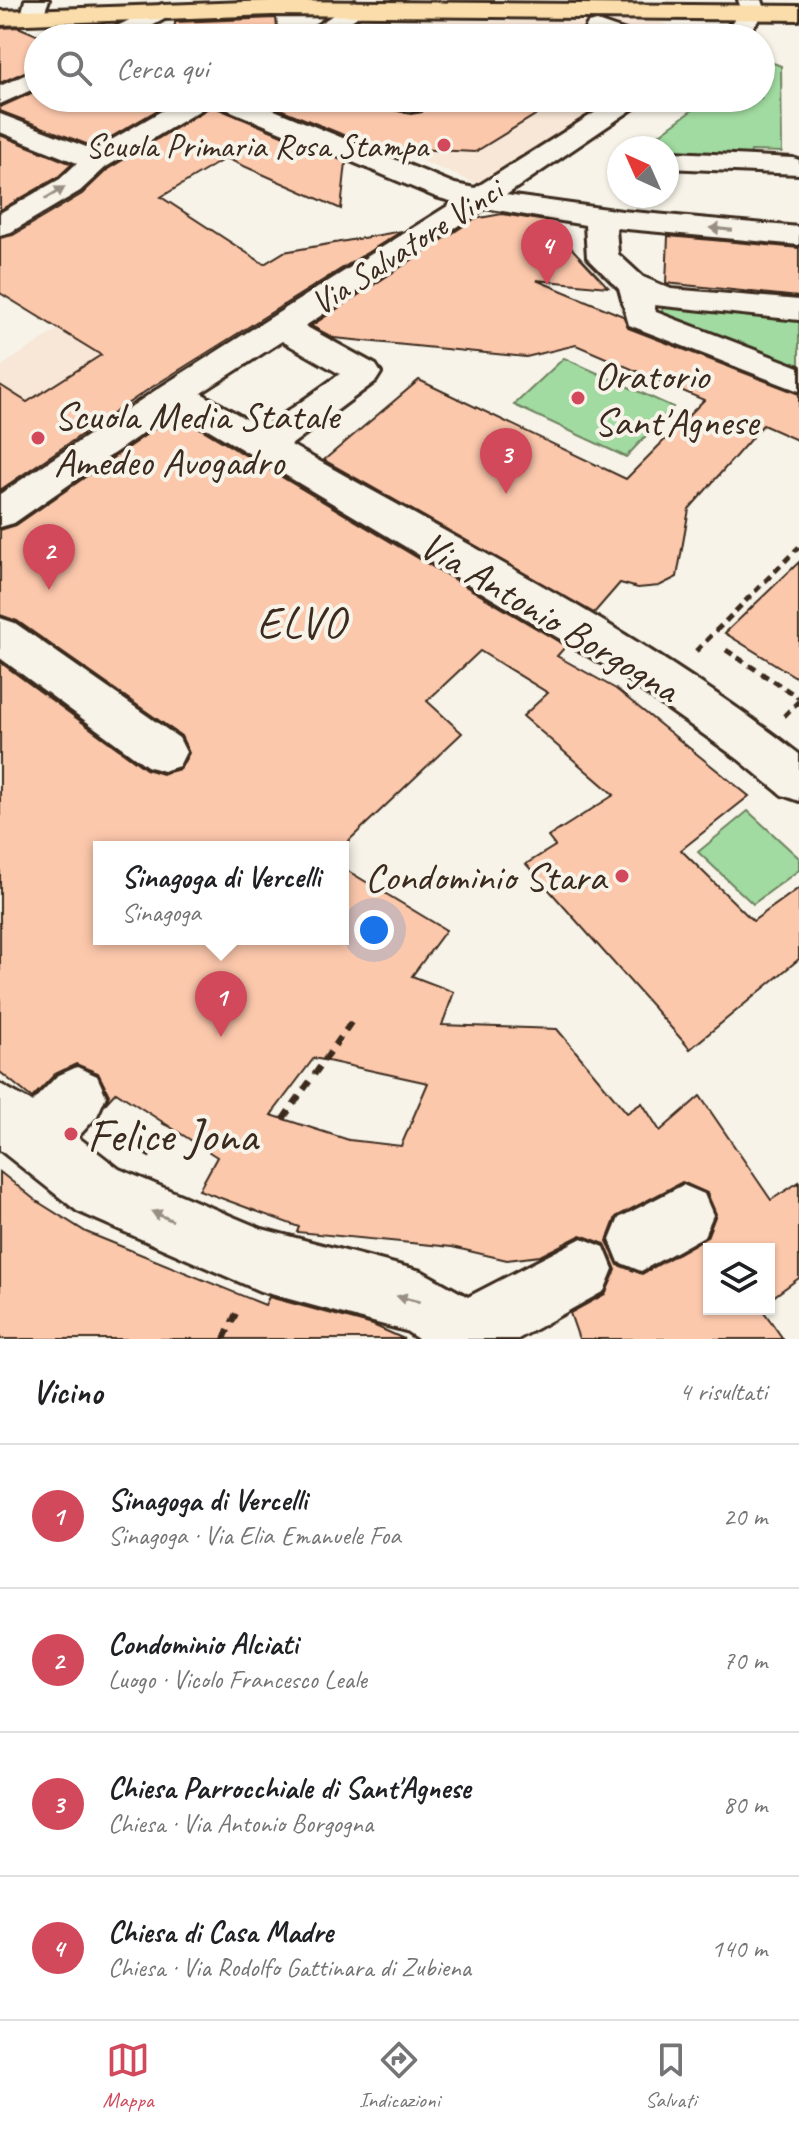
<!DOCTYPE html>
<html lang="it">
<head>
<meta charset="utf-8">
<style>
  :root { --surface:#fff; --page:#f2f2f2; --text:#202124; --muted:#757577; --line:#e0e0e0; --accent:#d1495b }
  body { margin:0; font-family:Caveat,sans-serif; background:var(--page); color:var(--text) }
  .controls { position:absolute; right:24px; bottom:24px; display:grid; overflow:hidden; border-radius:0px; box-shadow:0 2px 6px #0004 }
  .controls button { width:72px; height:72px; display:grid; place-items:center; padding:0; border:0; border-bottom:2px solid var(--line); background:var(--surface); color:var(--text); font:40px sans-serif }
  .compass { position:absolute; left:607px; top:136px; width:72px; height:72px; border-radius:50%; background:var(--surface); box-shadow:0 2px 6px #0004; rotate:315deg }
  .you { position:absolute; left:374px; top:930px; width:28px; height:28px; margin:-20px; border:6px solid #fff; border-radius:50%; background:#1a73e8; box-shadow:0 0 0 12px #1a73e833 }
  .badge { display:grid; place-items:center; width:52px; height:52px; border-radius:50%; background:var(--accent); color:#fff; font-size:26px; font-weight:700 }
  .pin { position:absolute; translate:-50% -66px; filter:drop-shadow(0 2px 4px #0008) }
  .pin::after { content:''; position:absolute; top:42px; width:28px; height:24px; background:inherit; clip-path:polygon(0 0,100% 0,50% 100%) }
  .popup { position:absolute; left:93px; top:841px; width:256px; height:104px; box-sizing:border-box; display:grid; place-content:center; border-radius:0px; background:var(--surface); filter:drop-shadow(0 2px 6px #0005); font-size:26px; white-space:nowrap; color:var(--muted) }
  .popup b { font-size:30px; color:var(--text) }
  .popup::after { content:''; position:absolute; left:50%; top:100%; margin-left:-16px; border:16px solid transparent; border-top-color:var(--surface) }
  .list { margin:0; padding:0; list-style:none }
  h2 { display:flex; justify-content:space-between; align-items:center; height:104px; margin:0; padding:0 32px; font-size:34px }
  h2 small { font-size:26px; font-weight:400; color:var(--muted) }
  .list li { display:grid; grid-template-columns:52px 1fr auto; gap:24px; align-items:center; box-sizing:border-box; height:144px; padding:0 32px; border-top:2px solid var(--line) }
  .list b { display:block; font-size:30px; white-space:nowrap }
  .list p { margin:0; font-size:26px; white-space:nowrap; color:var(--muted) }
  .list em { font-size:26px; font-style:normal; color:var(--muted) }
  .icon { flex:none; width:44px; height:44px; fill:none; stroke:currentColor; stroke-width:2; stroke-linecap:round; stroke-linejoin:round }
  .map { position:relative; flex:none; width:799px; height:1339px; overflow:hidden }
  .search { position:absolute; background:var(--surface); box-shadow:0 2px 6px #0004; left:24px; right:24px; top:24px; height:88px; display:flex; align-items:center; gap:20px; box-sizing:border-box; padding:0 28px; border-radius:44px; color:var(--muted); font-size:30px }
  .sheet { height:680px; background:var(--surface) }
  nav { display:flex; justify-content:space-around; align-items:center; box-sizing:border-box; height:112px; border-top:2px solid var(--line); background:var(--surface); font-size:22px; color:var(--muted) }
  nav a { display:grid; justify-items:center; gap:4px }
  nav .on { color:var(--accent) }
  .map>svg:first-child { display:block }
</style>
</head>
<body>
<div class="map">
<svg width="799" height="1339" viewBox="0 0 799 1339">
  <rect width="100%" height="100%" fill="#f7f3e8"/>
  <filter id="ink" filterUnits="userSpaceOnUse"><feTurbulence type="fractalNoise" baseFrequency=".0125" numOctaves="2"/><feDisplacementMap in="SourceGraphic" scale="16" xChannelSelector="R" yChannelSelector="G"/><feConvolveMatrix kernelMatrix="1 2 1 2 8 2 1 2 1" color-interpolation-filters="sRGB"/></filter>
  <g filter="url(#ink)">
    <g fill="#f8e6d6">
      <path d="M395,20l265,2 39,16h-359l14,-9z"/>
      <path d="M269,98h345l-136,86 -78,-32 20,-12z"/>
      <path d="M59,329l94,58 -153,102v-122z"/>
    </g>
    <g fill="#a1dba1" stroke="#6e8260" stroke-width="2">
      <path d="M763,59l18,7 1,86 -31,-1 -2,10 -82,-5v-8h-11l1,-12 52,-38h52z"/>
      <path d="M665,303l134,13v59l-141,-54z"/>
      <path d="M564,358l109,49 -47,50 -112,-52z"/>
      <path d="M748,811l51,47v12l-46,34 -55,-52z"/>
    </g>
    <g fill="#fcc8ac" stroke="#3b2a1e" stroke-width="2" fill-rule="evenodd">
      <path d="M276,18l2,20h-104l1,-16z"/>
      <path d="M18,27l26,11h-6v28l-38,17v-55z"/>
      <path d="M38,90v8h140l-84,49 -94,-36v-4z"/>
      <path d="M253,98h128l13,12 17,4 11,-2 4,-6 -2,-8h139l-88,54 -102,-5z"/>
      <path d="M212,106l134,56 -5,47 -115,-51 -65,39 103,67 20,-12 118,-21 -253,158 -149,101v-105l27,17 74,-47 -101,-62v-55l13,-3 69,-41 26,-25z"/>
      <path d="M0,135l72,29 -14,13 -58,33z"/>
      <path d="M502,214l44,7 62,66 -72,-7 87,36 5,12 171,66v47l-36,-16 -74,84 -12,68 -18,9 -21,2 -18,-5 -26,30 -270,-153 95,-80 207,99 78,-79 -128,-55 -50,12 -192,-19 -23,-12 163,-107z"/>
      <path d="M668,236l131,12v49l-133,-14z"/>
      <path d="M176,414l390,232 -9,10 59,33 133,107 -68,54 72,71 46,-33v71l-109,90 -164,-185 29,-18 -7,-9 66,-42 -91,-79 25,-23 -68,-42 -53,50 35,32 -120,114h-243v92h244v-71l103,62 -34,46 42,16 -12,33 115,4 70,84 15,-10 18,28 40,-35 71,104 28,-18v96l-30,22v-51h-60v60h53l21,30h-204l-9,-26 35,-19 11,-24 -11,-26 -24,-9 -41,21 -33,4 -55,-13 -155,-15 2,-5 -100,-37 18,-33 -101,-65 -11,12 4,-9 -11,-22 -22,-9 -21,10 -23,24 -32,-26v-410l146,107 16,5 18,-5 9,-16 -8,-17 -164,-115 -17,-6v-85l16,-5zM314,1058l114,25 -27,63 -52,-6 -78,-25zM682,1182l25,11 9,21 -9,23 -65,37 -24,-9 -11,-24 9,-24z"/>
      <path d="M799,562v117l-74,-46z"/>
      <path d="M0,1172l35,28 51,32 179,73 4,-8 104,28 31,14h-404z"/>
    </g>
    <g fill="none" stroke-linecap="round" stroke-linejoin="round">
      <defs>
        <g id="minor">
          <path d="M25,0h24l-8,21h-16l-4,-5z"/>
          <path d="M738,0h24l4,12 -23,26h-26l25,-27z"/>
          <path d="M355,1l12,7 -4,5 -37,25h-29z"/>
          <path d="M162,4l12,7 -4,5 -40,22h-30l3,-5z"/>
          <path d="M597,21l35,12 3,5c-16,0 -39,5 -50,-10l3,-5z"/>
          <path d="M38,69v18l-38,17v-18z"/>
          <path d="M184,98h61l210,86 20,4 143,-90h31l-143,97 116,16 177,16v18l-183,-17 2,26 25,23 28,12 128,11v20l-145,-15 2,7 143,55v24l-170,-66 -10,-36 -32,-32 -2,-32 -100,-17 -180,118 71,39 5,8 -5,8 -85,64c171,98 352,187 508,309v47l-17,-6 -44,-36 -119,-85 -443,-264 -162,113 -14,4v-33l162,-108 292,-184 -18,-5 -224,-94 -106,64 -26,24 -69,41 -11,3v-22l60,-34 17,-16 -77,-31v-18l94,36zM282,341l58,33 -77,55 -62,-36z"/>
          <path d="M384,98h36l4,6 -4,6c-12,3 -28,-1 -36,-12z"/>
          <path d="M674,152l119,6 6,2v14l-132,-6v-14z"/>
          <path d="M0,618l15,5 164,115 7,14 -7,14 -16,5 -16,-5 -147,-108z"/>
          <path d="M77,1067l20,9 9,20 -9,20 -19,21 41,32 143,60 159,42 47,26 114,-59 22,9 9,22 -9,22 -86,48h-100l-12,-8 -146,-40 -183,-80 -77,-61v-66l32,18 25,-26z"/>
          <path d="M683,1185l21,9 9,21 -9,21 -63,35 -22,-9 -9,-22 9,-22z"/>
        </g>
        <path id="major" d="M272,1l527,5v14l-527,-5 -272,10v-14z"/>
      </defs>
      <use href="#minor" stroke="#3b2a1e" stroke-width="6"/>
      <use href="#major" stroke="#3b2a1e" stroke-width="6"/>
      <g stroke="#3b2a1e" stroke-width="5" stroke-dasharray="8 6" stroke-linecap="butt">
        <path d="M726,650l73,48"/>
        <path d="M696,651l103,-104"/>
        <path d="M784,716l15,-15"/>
      </g>
      <g stroke="#3b2a1e" stroke-width="6" stroke-dasharray="10 8" stroke-linecap="butt">
        <path d="M283,1119l72,-102"/>
        <path d="M147,1157l18,-33"/>
        <path d="M224,1339l15,-32"/>
      </g>
      <use href="#minor" fill="#f7f3e8" fill-rule="evenodd"/>
      <use href="#major" fill="#faddab" fill-rule="evenodd"/>
    </g>
    <defs><path id="oneway-solid" d="M-6-.8H1V-3.2L6.5 0L1 3.2V.8H-6Z" transform="scale(2)"/></defs>
    <g fill="#998e83">
      <use href="#oneway-solid" transform="translate(55 193) rotate(-31)"/>
      <use href="#oneway-solid" transform="translate(721 229) rotate(-174)"/>
      <use href="#oneway-solid" transform="translate(162 1216) rotate(-156)"/>
      <use href="#oneway-solid" transform="translate(408 1299) rotate(-165)"/>
    </g>
  </g>
  <g fill="#d1495b" stroke="#f7f3e8" stroke-width="3">
    <circle cx="444" cy="145" r="8"/>
    <circle cx="578" cy="398" r="8"/>
    <circle cx="38" cy="438" r="8"/>
    <circle cx="622" cy="876" r="8"/>
    <circle cx="71" cy="1134" r="8"/>
  </g>
  <g text-anchor="middle" stroke-width="8" stroke-linejoin="round" paint-order="stroke">
    <g font-size="34" fill="#3b2a1e" stroke="#f7f3e8" text-anchor="end">
      <text x="428" y="157">Scuola Primaria Rosa Stampa</text>
    </g>
    <g font-size="34" fill="#3b2a1e" stroke="#f7f3e8">
      <text transform="translate(406 246) rotate(-33)" y="12">Via Salvatore Vinci</text>
    </g>
    <g font-size="40" fill="#3b2a1e" stroke="#f7f3e8" text-anchor="start">
      <text x="594" y="389">Oratorio<tspan x="594" dy="46">Sant'Agnese</tspan></text>
      <text x="54" y="429">Scuola Media Statale<tspan x="54" dy="46">Amedeo Avogadro</tspan></text>
      <text x="606" y="890" text-anchor="end">Condominio Stara</text>
    </g>
    <g font-size="40" fill="#3b2a1e" stroke="#f7f3e8">
      <text transform="translate(550 616) rotate(31)" y="14">Via Antonio Borgogna</text>
    </g>
    <g font-size="44" letter-spacing="2" fill="#3b2a1e" stroke="#f7f3e8">
      <text x="302" y="637">ELVO</text>
    </g>
    <g font-size="48" fill="#3b2a1e" stroke="#f7f3e8" text-anchor="start">
      <text x="87" y="1151">Felice Jona</text>
    </g>
  </g>
</svg>
<div class="controls">
<button><svg class="icon" aria-label="layers" viewBox="0 0 24 24"><path d="M12 4l9 5-9 5-9-5zM3 14l9 5 9-5"/></svg></button>
</div>
<svg class="compass" viewBox="-18 -18 36 36"><path d="M0-13l5 13h-10z" fill="#e53935"/><path d="M0 13l5-13h-10z" fill="#757577"/></svg>
<div class="you"></div>
<div class="pin badge" style="left:221px;top:1037px">1</div>
<div class="popup"><b>Sinagoga di Vercelli</b>Sinagoga</div>
<div class="pin badge" style="left:49px;top:590px">2</div>
<div class="pin badge" style="left:506px;top:494px">3</div>
<div class="pin badge" style="left:547px;top:285px">4</div>
<div class="search"><svg class="icon" aria-label="search" viewBox="0 0 24 24"><circle cx="10" cy="10" r="6"/><path d="M15 15l6 6"/></svg>Cerca qui</div>
</div>
<section class="sheet">
<h2>Vicino<small>4 risultati</small></h2>
<ul class="list">
<li><span class="badge">1</span><div><b>Sinagoga di Vercelli</b><p>Sinagoga · Via Elia Emanuele Foa</p></div><em>20 m</em></li>
<li><span class="badge">2</span><div><b>Condominio Alciati</b><p>Luogo · Vicolo Francesco Leale</p></div><em>70 m</em></li>
<li><span class="badge">3</span><div><b>Chiesa Parrocchiale di Sant'Agnese</b><p>Chiesa · Via Antonio Borgogna</p></div><em>80 m</em></li>
<li><span class="badge">4</span><div><b>Chiesa di Casa Madre</b><p>Chiesa · Via Rodolfo Gattinara di Zubiena</p></div><em>140 m</em></li>
</ul>
</section>
<nav>
<a class="on"><svg class="icon" aria-label="map" viewBox="0 0 24 24"><path d="M3 6l6-2 6 2 6-2v14l-6 2-6-2-6 2zM9 4v14M15 6v14"/></svg>Mappa</a>
<a><svg class="icon" aria-label="directions" viewBox="0 0 24 24"><path d="M12 3l9 9-9 9-9-9zM9 14v-3h6M13 9l2 2-2 2"/></svg>Indicazioni</a>
<a><svg class="icon" aria-label="saved" viewBox="0 0 24 24"><path d="M7 4h10v16l-5-4-5 4z"/></svg>Salvati</a>
</nav>
</body>
</html>
